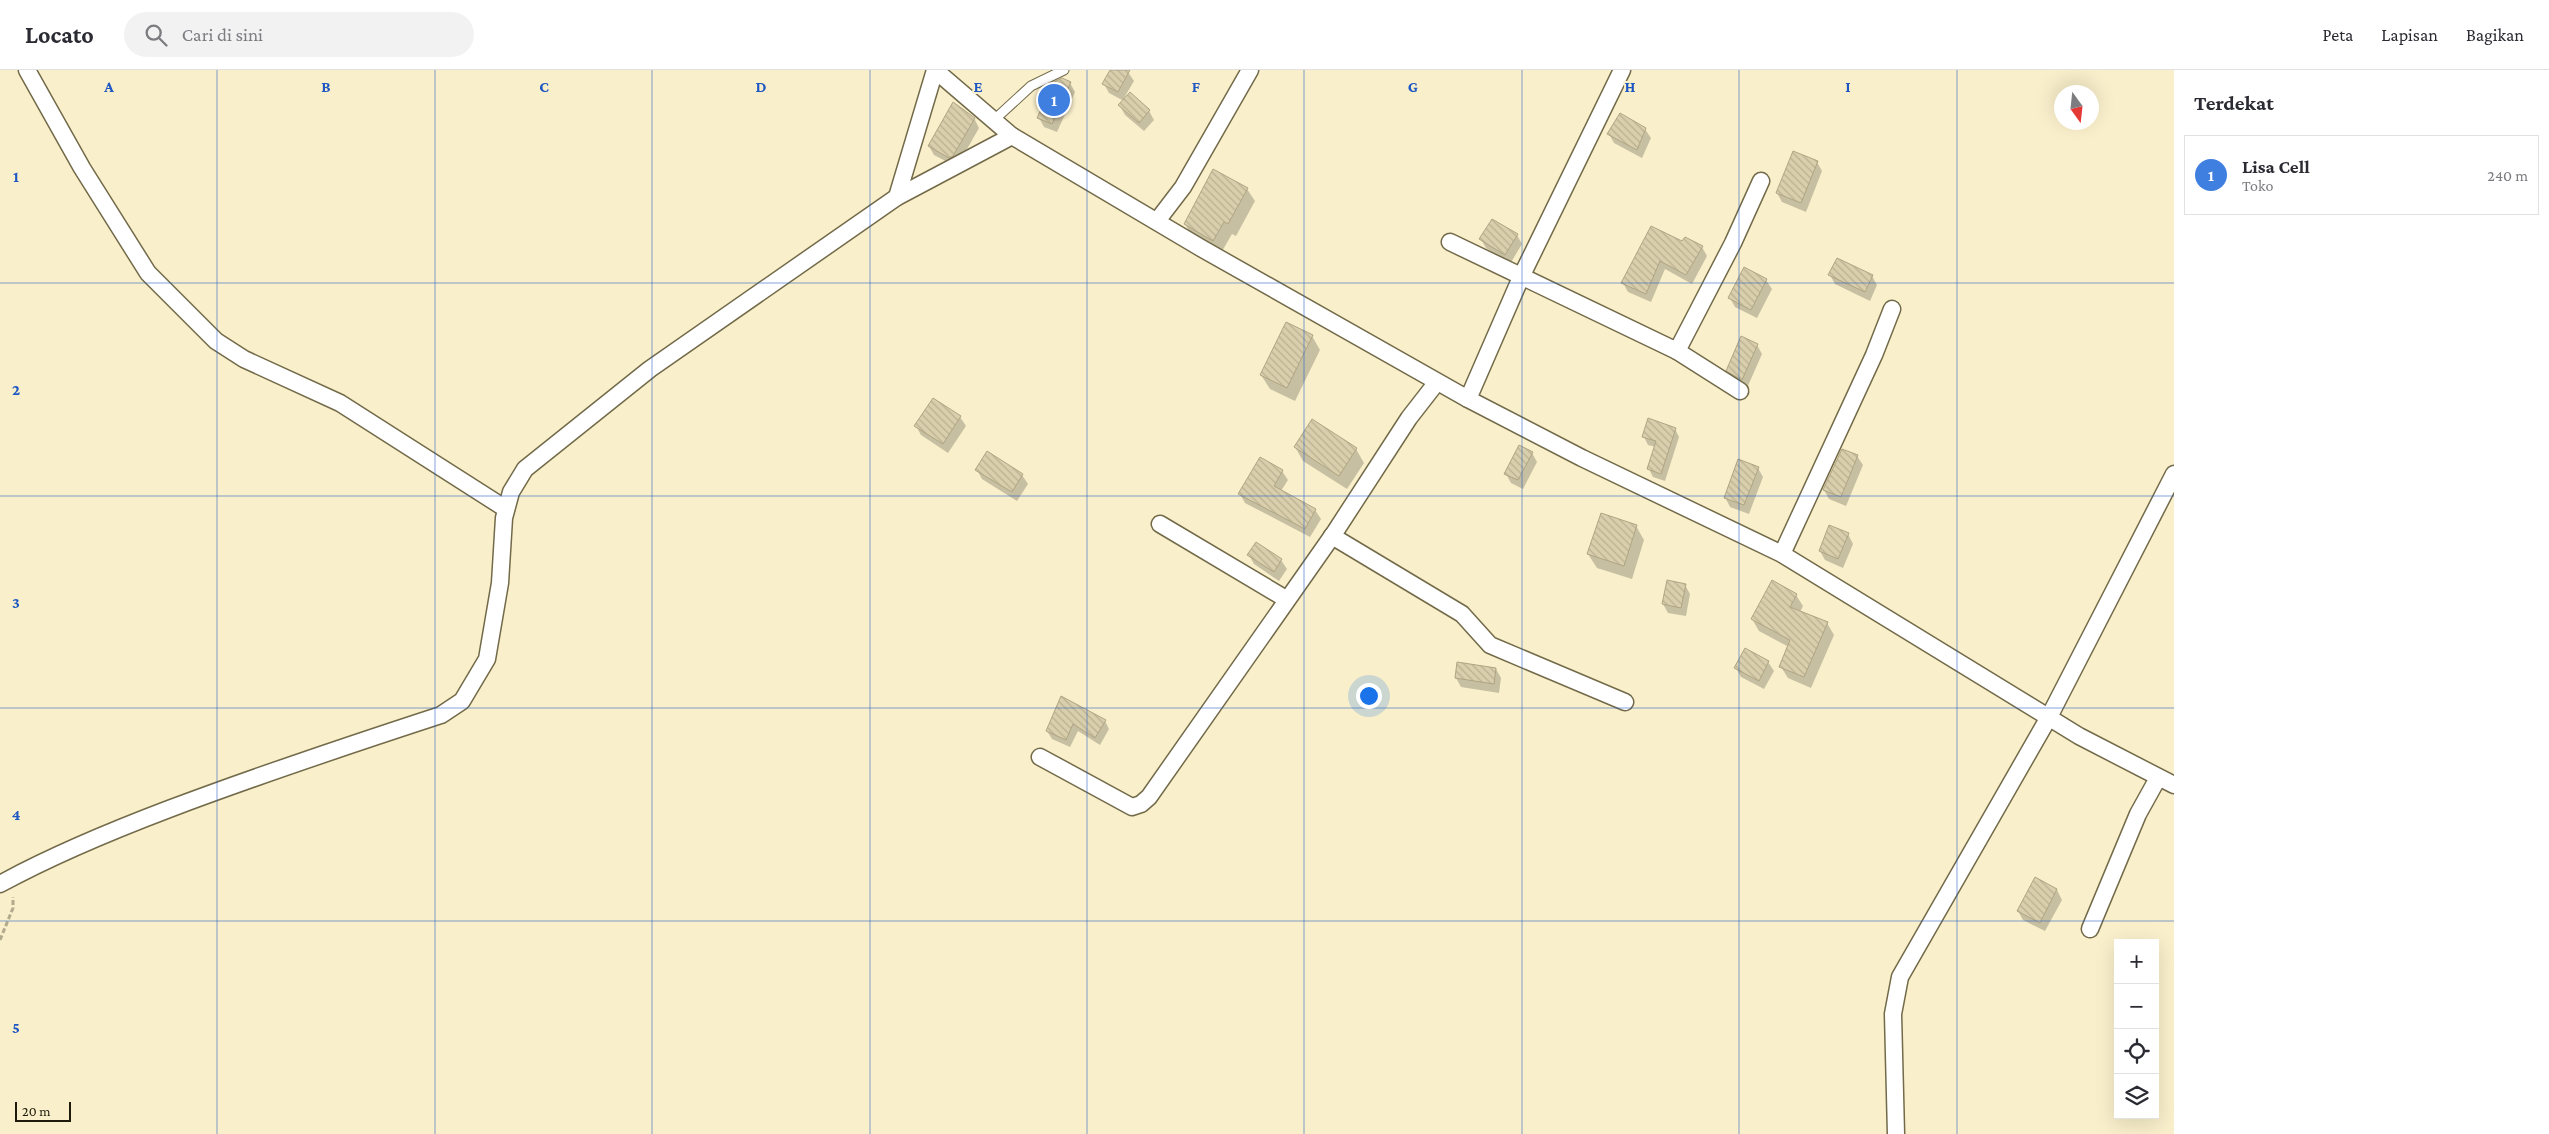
<!DOCTYPE html>
<html lang="id">
<head>
<meta charset="utf-8">
<style>
  :root { --surface:#fff; --page:#f2f2f3; --text:#2b2b33; --muted:#7c7c81; --line:#e1e1e2; --accent:#1e57c3 }
  body { margin:0; font-family:"Crimson Pro",serif; background:var(--page); color:var(--text) }
  .controls { position:absolute; right:15px; bottom:15px; display:grid; overflow:hidden; border-radius:0px; box-shadow:0 5px 20px #0002 }
  .controls button { width:45px; height:45px; display:grid; place-items:center; padding:0; border:0; border-bottom:1px solid var(--line); background:var(--surface); color:var(--text); font:25px sans-serif }
  .compass { position:absolute; left:2054px; top:15px; width:45px; height:45px; border-radius:50%; background:var(--surface); box-shadow:0 5px 20px #0002; rotate:165deg }
  .scale { position:absolute; left:15px; bottom:12px; width:56px; box-sizing:border-box; padding-left:5px; border:2px solid #1e1b0d; border-top:0; font-size:14px; line-height:18px; white-space:nowrap; color:#1e1b0d; -webkit-text-stroke:4px #f9efcb; paint-order:stroke }
  .you { position:absolute; left:1368px; top:625px; width:18px; height:18px; margin:-12px; border:4px solid #fff; border-radius:50%; background:#1a73e8; box-shadow:0 0 0 8px #1a73e833 }
  .badge { display:grid; place-items:center; width:32px; height:32px; border-radius:50%; background:var(--accent); color:#fff; font-size:16px; font-weight:700 }
  .pin { position:absolute; translate:-50% -50%; border:2px solid #fff; box-shadow:0 1px 5px #0006 }
  .list { margin:0; padding:0; list-style:none }
  h2 { display:flex; justify-content:space-between; align-items:center; height:65px; margin:0; padding:0 20px; font-size:21px }
  h2 small { font-size:16px; font-weight:400; color:var(--muted) }
  .list li { display:grid; grid-template-columns:32px 1fr auto; gap:15px; align-items:center; box-sizing:border-box; height:80px; margin:0 10px 10px; padding:0 10px; border:1px solid var(--line); border-radius:0px }
  .list b { display:block; font-size:19px; white-space:nowrap }
  .list p { margin:0; font-size:16px; white-space:nowrap; color:var(--muted) }
  .list em { font-size:16px; font-style:normal; color:var(--muted) }
  .icon { flex:none; width:28px; height:28px; fill:none; stroke:currentColor; stroke-width:2; stroke-linecap:round; stroke-linejoin:round }
  .map { position:relative; flex:none; width:2174px; height:1064px; overflow:hidden }
  header { display:flex; align-items:center; gap:30px; box-sizing:border-box; height:70px; padding:0 25px; background:var(--surface); border-bottom:1px solid var(--line) }
  header strong { font-size:24px }
  nav { display:flex; gap:28px; margin-inline-start:auto; font-size:18px }
  .search { width:350px; height:45px; background:var(--page); display:flex; align-items:center; gap:12px; box-sizing:border-box; padding:0 18px; border-radius:28px; color:var(--muted); font-size:19px }
  main { display:flex }
  aside { flex:1; background:var(--surface) }
  .map>svg:first-child { display:block }
</style>
</head>
<body>
<header>
<strong>Locato</strong>
<div class="search"><svg class="icon" aria-label="search" viewBox="0 0 24 24"><circle cx="10" cy="10" r="6"/><path d="M15 15l6 6"/></svg>Cari di sini</div>
<nav><a>Peta</a><a>Lapisan</a><a>Bagikan</a></nav>
</header>
<main>
<div class="map">
<svg width="2174" height="1064" viewBox="0 0 2174 1064">
  <defs>
    <pattern id="building-back-hatch" width="6" height="6" patternUnits="userSpaceOnUse" patternTransform="scale(1.25)"><rect width="6" height="6" fill="#d9cfac"/><path d="M-1 5l2 2M0 0l6 6M5-1l2 2" fill="none" stroke="#bab193"/></pattern>
  </defs>
  <rect width="100%" height="100%" fill="#f9efcb"/>
  <g fill="#0003">
    <path d="M1111,0h13l4,2 6,9 -10,17 25,13 5,9 -10,11 -19,-16 -5,-9 4,-5 -15,-8 -5,-9z"/>
    <path d="M1070,13l5,9 -18,40 -13,-5 -5,-9z"/>
    <path d="M974,48l5,10 -21,37 -3,1 -21,-11 -5,-9z"/>
    <path d="M1645,59l6,9 -9,20 -28,-15 -5,-9z"/>
    <path d="M1817,92l5,9 -16,41 -24,-10 -5,-9z"/>
    <path d="M1247,119l8,12 -19,35 -4,-2 -11,19 -29,-17 -7,-12z"/>
    <path d="M1493,150l24,15 5,9 -12,20 -24,-16 -5,-9z"/>
    <path d="M1683,173l19,4 5,9 -15,28 -27,-15 -14,33 -23,-10 -5,-9z"/>
    <path d="M1830,205l42,1 5,9 -7,16 -35,-17z"/>
    <path d="M1766,210l6,9 -15,29 -22,-11 -5,-9z"/>
    <path d="M1312,266l8,14 -25,51 -25,-12 -9,-14z"/>
    <path d="M1757,275l5,9 -15,34 -14,-8 -5,-10z"/>
    <path d="M960,347l6,9 -18,27 -27,-18 -5,-9z"/>
    <path d="M1675,359l4,8 -14,44 -12,-4 -4,-8 7,-22 -8,-2 -4,-8z"/>
    <path d="M1295,377l61,2 8,14 -17,26 -44,-28z"/>
    <path d="M1532,383l5,9 -14,27 -12,-6 -5,-9z"/>
    <path d="M1857,386l6,9 -17,41 -17,-7 -5,-9z"/>
    <path d="M1758,398l5,9 -14,37 -19,-7 -5,-10z"/>
    <path d="M977,400l45,5 6,9 -11,17 -35,-22z"/>
    <path d="M1282,401l6,9 -7,11 34,19 6,9 -11,18 -65,-34 -5,-9z"/>
    <path d="M1636,456l8,14 -12,39 -35,-11 -9,-14z"/>
    <path d="M1848,464l5,10 -10,24 -18,-8 -5,-9z"/>
    <path d="M1256,474l25,16 6,9 -8,12 -25,-17 -5,-9z"/>
    <path d="M1685,515l5,9 -4,22 -18,-3 -5,-9z"/>
    <path d="M1796,525l7,11 -3,6 27,11 7,12 -23,53 -23,-10 -7,-11 8,-20 -30,-16 -7,-12z"/>
    <path d="M1768,592l6,9 -10,18 -23,-12 -5,-9z"/>
    <path d="M1496,599l5,9 -2,15 -38,-6 -5,-9z"/>
    <path d="M1062,628l43,23 4,8 -9,16 -22,-14 -8,16 -18,-8 -5,-8z"/>
    <path d="M2035,809l22,11 5,10 -17,31 -22,-11 -5,-9z"/>
  </g>
  <g fill="url(#building-back-hatch)" stroke="#afa583">
    <path d="M1110,0h20l-12,22 -16,-8z"/>
    <path d="M1062,8l9,4 -19,42 -15,-6 17,-36z"/>
    <path d="M1130,22l20,18 -11,13 -21,-18z"/>
    <path d="M953,32l22,16 -22,38 -4,2 -21,-12z"/>
    <path d="M1620,43l26,15 -9,22 -30,-16z"/>
    <path d="M1793,81l25,10 -17,42 -25,-10z"/>
    <path d="M1213,99l35,19 -20,36 -4,-2 -11,19 -29,-17z"/>
    <path d="M1492,149l26,15 -13,21 -26,-16z"/>
    <path d="M1651,156l31,15 3,-4 18,9 -17,29 -26,-14 -14,33 -25,-11z"/>
    <path d="M1837,188l36,17 -8,17 -37,-17z"/>
    <path d="M1744,197l23,12 -16,31 -23,-12z"/>
    <path d="M1286,252l27,13 -26,53 -27,-13z"/>
    <path d="M1741,266l17,8 -16,36 -16,-9z"/>
    <path d="M933,328l28,18 -18,28 -29,-18z"/>
    <path d="M1648,348l28,10 -15,46 -14,-5 9,-28 -14,-4z"/>
    <path d="M1312,349l45,29 -18,28 -45,-29z"/>
    <path d="M1519,375l14,7 -15,28 -14,-6z"/>
    <path d="M1842,379l16,6 -17,42 -18,-7z"/>
    <path d="M987,381l36,23 -11,18 -37,-22z"/>
    <path d="M1260,387l23,13 -9,16 42,23 -11,20 -67,-35z"/>
    <path d="M1738,389l21,8 -15,38 -20,-7z"/>
    <path d="M1601,443l36,12 -13,41 -37,-12z"/>
    <path d="M1829,455l20,8 -11,26 -19,-8z"/>
    <path d="M1256,472l26,17 -8,13 -27,-17z"/>
    <path d="M1667,510l19,4 -5,24 -19,-4z"/>
    <path d="M1772,510l25,14 -7,13 38,15 -24,55 -25,-10 11,-27 -39,-21z"/>
    <path d="M1745,578l24,13 -10,20 -25,-13z"/>
    <path d="M1457,592l39,6 -2,16 -39,-6z"/>
    <path d="M1061,626l45,24 -11,18 -22,-14 -7,16 -20,-9z"/>
    <path d="M2035,807l22,12 -17,34 -23,-12z"/>
  </g>
  <g fill="none" stroke-linecap="round" stroke-linejoin="round">
    <defs>
      <path id="lane" d="M994,50l37,-34 33,-16"/>
      <g id="street">
        <path d="M27,0l55,98 66,105 68,68 28,18 96,44 166,106"/>
        <path d="M935,0l77,66 189,112 267,151 114,59 200,96 297,182 95,49"/>
        <path d="M897,127l38,-127"/>
        <path d="M1157,151l26,-34 67,-117"/>
        <path d="M1450,172l227,109 56,-108 28,-62"/>
        <path d="M1677,281l63,40"/>
        <path d="M1468,329l54,-124 100,-205"/>
        <path d="M1160,454l126,75"/>
        <path d="M1332,466l130,78 28,31 135,57"/>
        <path d="M1782,484l92,-199 18,-46"/>
        <path d="M1040,687l92,50 9,-3 8,-7 186,-265 74,-114 28,-36"/>
        <path d="M0,814c55,-30 111,-53 169,-75 90,-34 180,-64 272,-94l21,-14 25,-42 13,-76 4,-65 7,-26 14,-23 125,-100 247,-172 115,-61"/>
        <path d="M2090,859l48,-115 20,-36"/>
        <path d="M1896,1064l-3,-120 7,-37 149,-260 125,-243"/>
      </g>
    </defs>
    <use href="#lane" stroke="#726a49" stroke-width="11"/>
    <use href="#street" stroke="#726a49" stroke-width="19"/>
    <path stroke="#b2aa8d" stroke-width="3" stroke-dasharray="5 2.5" stroke-linecap="butt" d="M0,870l13,-32v-11"/>
    <use href="#lane" stroke="#fff" stroke-width="9"/>
    <use href="#street" stroke="#fff" stroke-width="16"/>
  </g>
  <path fill="none" stroke="#1e57c3" stroke-width="1" stroke-opacity="0.55" d="M217,0v1064M435,0v1064M652,0v1064M870,0v1064M1087,0v1064M1304,0v1064M1522,0v1064M1739,0v1064M1957,0v1064M0,213h2174M0,426h2174M0,638h2174M0,851h2174"/>
  <g font-size="16" text-anchor="middle" font-weight="bold" fill="#1e57c3" stroke="#f9efcb" stroke-width="4" stroke-linejoin="round" paint-order="stroke">
    <text x="109" y="22">A</text>
    <text x="326" y="22">B</text>
    <text x="544" y="22">C</text>
    <text x="761" y="22">D</text>
    <text x="978" y="22">E</text>
    <text x="1196" y="22">F</text>
    <text x="1413" y="22">G</text>
    <text x="1630" y="22">H</text>
    <text x="1848" y="22">I</text>
    <text x="16" y="112">1</text>
    <text x="16" y="325">2</text>
    <text x="16" y="538">3</text>
    <text x="16" y="750">4</text>
    <text x="16" y="963">5</text>
  </g>
</svg>
<div class="controls">
<button>+</button>
<button>−</button>
<button><svg class="icon" aria-label="locate" viewBox="0 0 24 24"><circle cx="12" cy="12" r="6"/><path d="M12 2v4M12 18v4M2 12h4M18 12h4"/></svg></button>
<button><svg class="icon" aria-label="layers" viewBox="0 0 24 24"><path d="M12 4l9 5-9 5-9-5zM3 14l9 5 9-5"/></svg></button>
</div>
<svg class="compass" viewBox="-18 -18 36 36"><path d="M0-13l5 13h-10z" fill="#e53935"/><path d="M0 13l5-13h-10z" fill="#7c7c81"/></svg>
<div class="scale">20 m</div>
<div class="you"></div>
<div class="pin badge" style="left:1054px;top:30px;background:#3f7fe0">1</div>
</div>
<aside>
<h2>Terdekat<small></small></h2>
<ul class="list">
<li><span class="badge" style="background:#3f7fe0">1</span><div><b>Lisa Cell</b><p>Toko</p></div><em>240 m</em></li>
</ul>
</aside>
</main>
</body>
</html>
